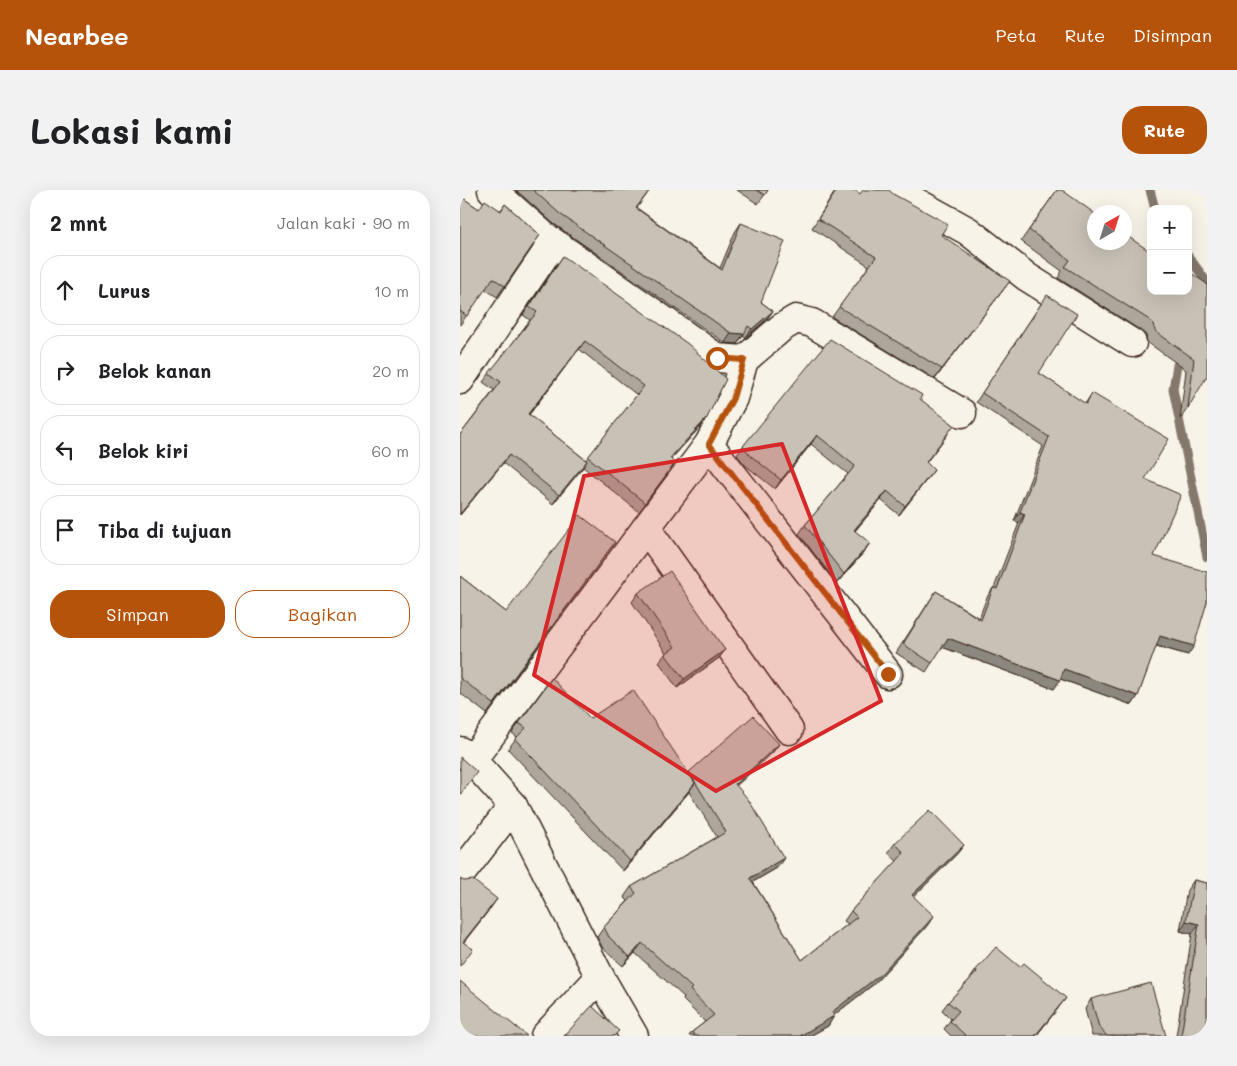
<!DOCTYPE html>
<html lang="id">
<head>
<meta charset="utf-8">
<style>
  :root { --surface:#fff; --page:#f2f2f2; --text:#202124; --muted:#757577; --line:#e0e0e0; --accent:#b45309 }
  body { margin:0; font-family:Mali,sans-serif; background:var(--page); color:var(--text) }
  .controls { position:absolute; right:15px; top:15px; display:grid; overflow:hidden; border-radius:10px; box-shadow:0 5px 20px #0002 }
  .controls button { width:45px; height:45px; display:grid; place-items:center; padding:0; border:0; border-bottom:1px solid var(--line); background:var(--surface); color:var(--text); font:25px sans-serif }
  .compass { position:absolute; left:627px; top:15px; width:45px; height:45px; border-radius:50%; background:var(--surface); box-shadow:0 5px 20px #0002; rotate:39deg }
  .stop { position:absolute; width:15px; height:15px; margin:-11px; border:4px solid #b45309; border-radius:50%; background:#fff }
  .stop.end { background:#b45309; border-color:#fff; box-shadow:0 1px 5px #0008 }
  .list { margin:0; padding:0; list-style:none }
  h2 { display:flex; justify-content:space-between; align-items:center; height:65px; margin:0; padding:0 20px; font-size:21px }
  h2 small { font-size:16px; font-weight:400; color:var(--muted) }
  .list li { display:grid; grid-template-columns:32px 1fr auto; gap:15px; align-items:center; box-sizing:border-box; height:70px; margin:0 10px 10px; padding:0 10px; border:1px solid var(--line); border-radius:20px }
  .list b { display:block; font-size:19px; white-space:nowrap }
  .list em { font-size:16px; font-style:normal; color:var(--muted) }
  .actions { display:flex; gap:10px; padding:15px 20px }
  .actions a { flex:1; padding:11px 0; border:1px solid var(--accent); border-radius:20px; text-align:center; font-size:18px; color:var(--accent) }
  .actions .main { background:var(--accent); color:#fff }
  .icon { flex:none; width:28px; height:28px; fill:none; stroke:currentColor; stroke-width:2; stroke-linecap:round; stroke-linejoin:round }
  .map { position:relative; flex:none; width:747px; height:846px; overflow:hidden; border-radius:20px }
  header { display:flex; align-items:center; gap:30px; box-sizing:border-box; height:70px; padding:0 25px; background:var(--accent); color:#fff }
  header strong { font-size:24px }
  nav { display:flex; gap:28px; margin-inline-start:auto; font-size:18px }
  .intro { display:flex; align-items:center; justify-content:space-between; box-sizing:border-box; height:120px; padding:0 30px }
  h1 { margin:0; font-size:35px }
  .button { padding:12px 22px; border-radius:20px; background:var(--accent); color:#fff; font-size:18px; font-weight:700 }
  main { display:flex; gap:30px; padding:0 30px }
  aside { flex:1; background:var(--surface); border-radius:20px; box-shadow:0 5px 20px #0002 }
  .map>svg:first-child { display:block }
</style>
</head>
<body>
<header>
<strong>Nearbee</strong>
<nav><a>Peta</a><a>Rute</a><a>Disimpan</a></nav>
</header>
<div class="intro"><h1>Lokasi kami</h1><a class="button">Rute</a></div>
<main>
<aside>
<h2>2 mnt<small>Jalan kaki · 90 m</small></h2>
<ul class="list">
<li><svg class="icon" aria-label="ahead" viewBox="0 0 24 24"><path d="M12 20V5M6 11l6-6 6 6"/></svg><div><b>Lurus</b></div><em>10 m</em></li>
<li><svg class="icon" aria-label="right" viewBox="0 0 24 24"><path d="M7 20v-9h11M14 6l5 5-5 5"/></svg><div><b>Belok kanan</b></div><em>20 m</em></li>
<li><svg class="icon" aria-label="left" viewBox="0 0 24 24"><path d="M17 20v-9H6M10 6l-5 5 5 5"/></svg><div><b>Belok kiri</b></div><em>60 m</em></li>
<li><svg class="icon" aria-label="arrive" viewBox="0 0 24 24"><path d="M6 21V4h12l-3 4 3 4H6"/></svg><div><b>Tiba di tujuan</b></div></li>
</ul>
<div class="actions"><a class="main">Simpan</a><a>Bagikan</a></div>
</aside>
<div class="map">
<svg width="747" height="846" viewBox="0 0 747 846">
  <rect width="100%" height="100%" fill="#f7f3e8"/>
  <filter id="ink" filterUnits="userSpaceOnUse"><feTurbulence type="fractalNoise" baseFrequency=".02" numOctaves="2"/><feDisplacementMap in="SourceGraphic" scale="10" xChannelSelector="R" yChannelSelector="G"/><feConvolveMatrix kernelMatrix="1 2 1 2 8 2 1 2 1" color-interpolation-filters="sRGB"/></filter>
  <g filter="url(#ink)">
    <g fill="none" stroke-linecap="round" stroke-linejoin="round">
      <g stroke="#84786c" stroke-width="9">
        <path d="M690,0l5,19"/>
        <path d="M728,66l19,26"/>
        <path d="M722,165l-5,10 -4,24 34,168"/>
      </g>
      <defs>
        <g id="minor">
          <path d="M32,0l52,46 173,122 27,2 37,-32 15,-9 16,4 150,90"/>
          <path d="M434,0l74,41 59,46 105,66"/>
          <path d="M0,190l93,-137"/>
          <path d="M249,254l179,230"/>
          <path d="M186,338l143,202"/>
          <path d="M0,561l12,9 41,46 87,171 34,59"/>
          <path d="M12,570l237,-316 24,-46 11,-38"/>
          <path d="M0,685l53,-69"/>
          <path d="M85,846l55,-59"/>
        </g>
      </defs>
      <use href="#minor" stroke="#3b2a1e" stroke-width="31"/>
      <use href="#minor" stroke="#f7f3e8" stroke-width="28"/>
    </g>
    <g fill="#aca69d" stroke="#3b2a1e" fill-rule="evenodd">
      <path d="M56,0h134l-13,18 83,60 15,-36 6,-9 20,79 12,9 -7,9 -21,18 -2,-2 -6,8 -12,-1 -171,-119z"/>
      <path d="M277,0h31l-10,14z"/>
      <path d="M376,0l24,4h33l110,96 -68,89 -103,-62 37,-51 -57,-38z"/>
      <path d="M597,0l94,101 56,-7 -19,124 -8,11 6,-49 -39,-28 -1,-7 -6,-5 -82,-52 4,-7 -41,-30z"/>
      <path d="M0,6l19,13 22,1 4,-6 35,31 -43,62 -12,-8 -25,36z"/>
      <path d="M103,66l137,171 -29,32 -2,12 -30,41 -56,-45 -30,37 -50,-41 -43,52v-80l34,-45 -11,-8 47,-62 -7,-5zM119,159l58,46 -51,65 -57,-45z"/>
      <path d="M581,114l-2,69 46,31 7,-11 53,86 9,77 34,99 -32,-9 -18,50 -6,9 -72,-26 -6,10 -112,-42 -16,25 -30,-19 40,-62 43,27 8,-21 6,-9h1l25,-65 -5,-2 29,-75 -67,-44z"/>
      <path d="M460,209l28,35 -22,29 2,15 -29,37 -18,-15 -26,31 9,21 -27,31 -38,-49 6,-9 43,-51 -37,-30 -36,45 -30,-24 -8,-10 6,-9z"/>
      <path d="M155,352l-128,172 -27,-21v-117l46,36z"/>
      <path d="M178,403l87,57 -6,8 -42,30 -18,-26 7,-9 -34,-51z"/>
      <path d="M130,528l98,55 1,-1 90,-28 -7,9 -36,33 41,82 -24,14 49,78 46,-36 -4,-3 7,-10 46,-50 -9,-8 7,-10 62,11 -44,43 14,29 -53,58 -40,31v1l-6,10 -18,10h-121l3,-4 13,-10 -22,-22 1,-3 -49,-44 -12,13 -21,-19 -5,-10 7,-10 24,-26 -4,-4 7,-10 86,-50 -28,-45 -66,79 -115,-122 9,-12 -5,-4 7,-10z"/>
      <path d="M734,690l13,3v153h-31l16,-102 -12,-3 7,-41z"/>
      <path d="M516,780l84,36 -24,30h-85l-7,-7 7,-10 -9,-9 6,-8 22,-23z"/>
      <path d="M631,809l75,37h-74l-7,-27z"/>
    </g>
    <g fill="#8c877f" stroke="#3b2a1e">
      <path d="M550,91l-7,9 -68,89 7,-10z"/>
      <path d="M313,121l-7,9 -21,18 7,-9z"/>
      <path d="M271,143l13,1 -7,10 -12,-1z"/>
      <path d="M125,151l-6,8 -57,74 6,-9z"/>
      <path d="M247,228l-7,9 -36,40 6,-9z"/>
      <path d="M357,245l-6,9 -36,45 6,-9z"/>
      <path d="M49,265l-6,8 -43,52v-1z"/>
      <path d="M127,271l-6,9 -28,34 6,-9z"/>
      <path d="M474,280l-6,8 -29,37 6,-9z"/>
      <path d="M427,301l-6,9 -33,39 6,-9z"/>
      <path d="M560,322l5,2 -6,9 -5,-2z"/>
      <path d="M410,353l-6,9 -27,31 7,-9z"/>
      <path d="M700,446l34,10 -6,9 -34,-10z"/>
      <path d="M488,448l112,42 -6,9 -112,-42z"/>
      <path d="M265,460l-6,8 -42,30 7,-9z"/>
      <path d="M604,479l74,27 -6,9 -74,-27z"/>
      <path d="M319,554l-7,9 -44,40 7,-9z"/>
      <path d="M235,593l-7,10 -65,78 7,-10z"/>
      <path d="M504,655l-7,9 -52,51 7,-10z"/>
      <path d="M324,668l-7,10 -33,19 6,-9z"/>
      <path d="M37,709l-7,10 -30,38z"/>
      <path d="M474,726l-7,10 -53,58 -45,35 5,-3 -6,10 -18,10h-10l32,-24z"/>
      <path d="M726,731l13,3 -7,10 -12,-3z"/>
      <path d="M182,753l-7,10 -12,13 7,-9z"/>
      <path d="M606,808l-30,38h-1z"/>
    </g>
    <g fill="#c8c1b6" stroke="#3b2a1e">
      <path d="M73,0h117l-14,18 86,62 19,-47 44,18 -24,61 12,9 -21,18 -4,-3 -4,8 -13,-1 -171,-119z"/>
      <path d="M296,0h12l-3,5z"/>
      <path d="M377,0h18l5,4 3,-4h26l4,4 55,30 -7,11 69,46 -68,88 -103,-62 37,-50 -58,-38z"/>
      <path d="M597,0h5l32,23v29h30v-8l27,18v39h37v-20l19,13v92l-19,32 6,-49 -39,-28 -2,-7 -5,-5 -83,-52 5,-7 -41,-30z"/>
      <path d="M0,6l19,13 6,-9 16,11 4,-7 35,31 -35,51 -12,-8 -26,38 -7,-5z"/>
      <path d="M103,66l125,88 38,35 -19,39 -37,40 5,5 -30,40 -57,-46 56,-71 -59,-45 -57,73 59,47 -28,34 -50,-40 -49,59v-79l41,-53 -12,-9 48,-61 -8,-5z"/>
      <path d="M587,105l30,19 -38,59 47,31 6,-11 77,46 -24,40 36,16 -27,61 53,16v30l-13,44 -34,-10 -22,60 -74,-27 -4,11 -112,-42 -16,25 -29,-19 33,-53 45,29 12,-32 4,1 28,-75 -5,-2 29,-75 -67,-44z"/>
      <path d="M370,149l92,56 -2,4 34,26 -28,37 8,8 -29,36 -18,-15 -33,39 16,13 -26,31 -39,-49 50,-59 -38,-31 -36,45 -30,-24 -8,-10z"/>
      <path d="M120,325l35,27 -121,162 -34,-26v-102l46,36z"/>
      <path d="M210,381l55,79 -41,29 -19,-25 10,-7 -37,-54z"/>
      <path d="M92,488l38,40 43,-28 62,93 -65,78 -115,-122 11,-11 -7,-5z"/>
      <path d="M293,526l26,28 -44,40 13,15 36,59 -34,20 52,82 55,-43 -6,-6 53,-58 -9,-10 35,-33 34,35 -52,50 22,21 -53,58 -49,38 2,4 -34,20h-105l-3,-4 22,-17 -24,-25 2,-2 -50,-45 -12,14 -21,-20 -5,-10 32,-34 -5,-6 95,-55 -37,-60z"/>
      <path d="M0,567l17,15 -17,23z"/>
      <path d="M0,689l4,2 9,-1 24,19 -34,43 10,7 -13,17z"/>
      <path d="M734,690l13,3v153h-26l18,-112 -13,-3z"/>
      <path d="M536,757l24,20 4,-4 42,35 -31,38h-69l-16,-15 9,-10 -11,-9 29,-30 -1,-2z"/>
      <path d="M0,791l67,55h-67z"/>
      <path d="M691,793l15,53h-59l-8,-9 -8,-28z"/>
      <path d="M132,816l27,25 -5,5h-50z"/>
    </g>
  </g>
  <g fill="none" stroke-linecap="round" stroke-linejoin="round" filter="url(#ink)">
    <path stroke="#b45309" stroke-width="6" d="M257,168l27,2 -11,38 -24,46 179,230"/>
  </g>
  <path fill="#d62828" fill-opacity="0.2" stroke="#d62828" stroke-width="4" stroke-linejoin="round" d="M322,254l99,257 -165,90 -182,-116 50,-199z"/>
</svg>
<div class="controls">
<button>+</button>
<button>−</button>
</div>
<svg class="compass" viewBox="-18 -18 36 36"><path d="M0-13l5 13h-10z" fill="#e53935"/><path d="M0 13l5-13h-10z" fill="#757577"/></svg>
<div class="stop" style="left:257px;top:168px"></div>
<div class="stop end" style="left:428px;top:484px"></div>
</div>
</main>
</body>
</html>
